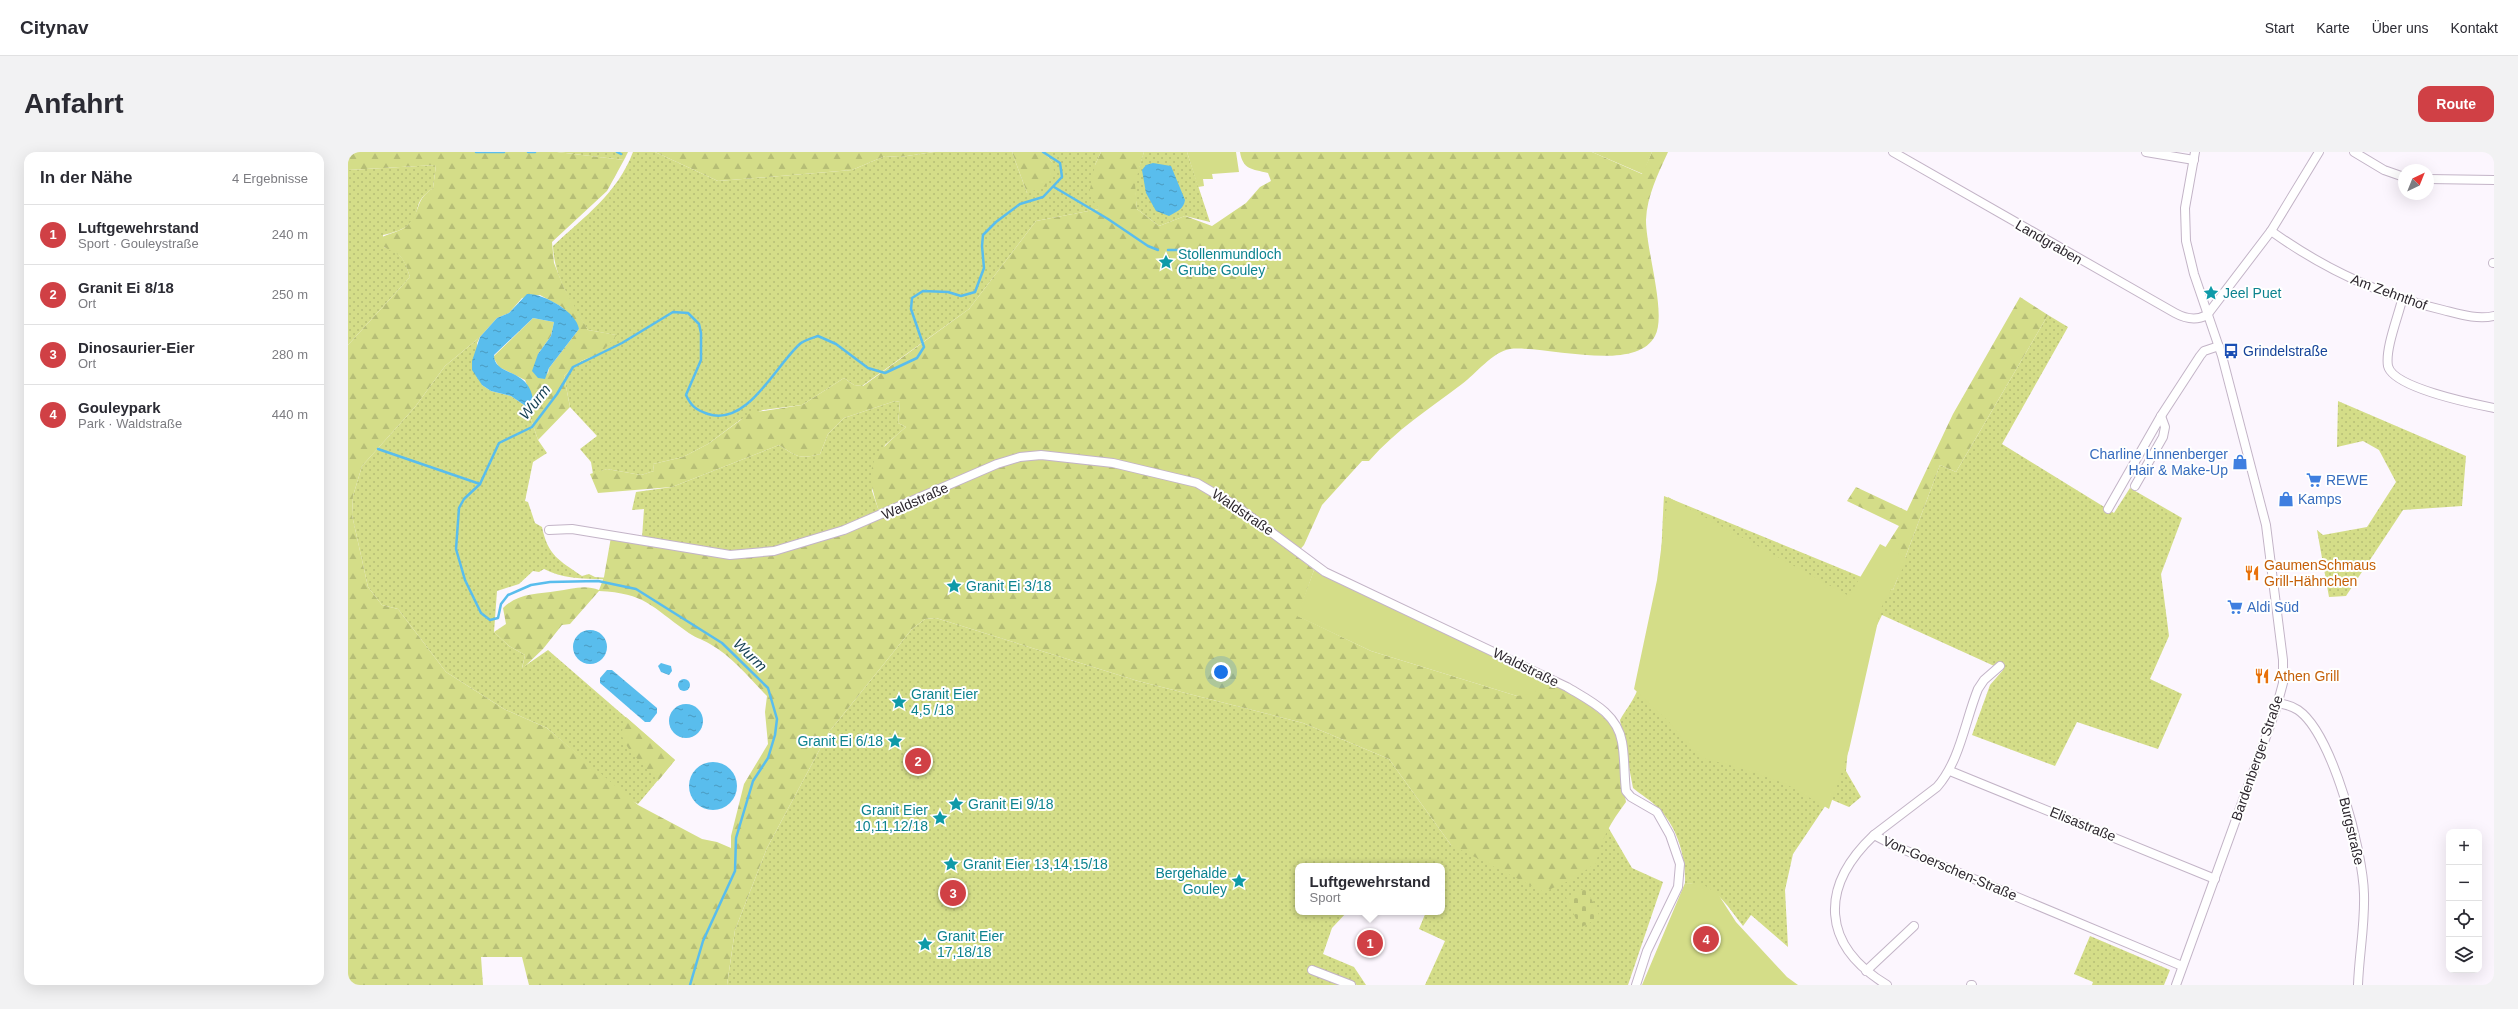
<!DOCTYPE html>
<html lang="de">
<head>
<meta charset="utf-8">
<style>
  :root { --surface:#fff; --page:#f2f2f3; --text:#2b2b33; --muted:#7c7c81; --line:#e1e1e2; --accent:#d04045 }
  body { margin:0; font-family:Helvetica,sans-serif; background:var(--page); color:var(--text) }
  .controls { position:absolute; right:12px; bottom:12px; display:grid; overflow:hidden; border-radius:8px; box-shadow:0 4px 16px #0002 }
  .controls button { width:36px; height:36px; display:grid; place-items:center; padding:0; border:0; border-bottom:1px solid var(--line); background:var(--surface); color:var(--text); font:20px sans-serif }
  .compass { position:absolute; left:2050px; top:12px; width:36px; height:36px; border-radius:50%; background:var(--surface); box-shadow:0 4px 16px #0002; rotate:43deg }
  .you { position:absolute; left:873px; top:520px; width:14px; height:14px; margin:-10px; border:3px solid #fff; border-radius:50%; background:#1a73e8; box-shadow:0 0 0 6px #1a73e833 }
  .badge { display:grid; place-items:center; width:26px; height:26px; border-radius:50%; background:var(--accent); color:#fff; font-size:13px; font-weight:700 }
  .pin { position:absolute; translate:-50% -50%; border:2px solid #fff; box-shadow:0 1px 4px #0006 }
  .popup { position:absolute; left:947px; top:711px; width:150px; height:52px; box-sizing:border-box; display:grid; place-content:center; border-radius:8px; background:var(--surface); filter:drop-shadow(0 1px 3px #0005); font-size:13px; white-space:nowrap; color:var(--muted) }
  .popup b { font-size:15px; color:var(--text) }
  .popup::after { content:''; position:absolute; left:50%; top:100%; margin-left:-8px; border:8px solid transparent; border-top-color:var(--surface) }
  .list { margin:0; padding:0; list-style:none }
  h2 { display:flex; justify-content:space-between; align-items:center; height:52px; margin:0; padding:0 16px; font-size:17px }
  h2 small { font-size:13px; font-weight:400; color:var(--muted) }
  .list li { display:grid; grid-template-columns:26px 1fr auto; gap:12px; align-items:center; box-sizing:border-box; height:60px; padding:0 16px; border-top:1px solid var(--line) }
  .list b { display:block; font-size:15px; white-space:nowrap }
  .list p { margin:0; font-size:13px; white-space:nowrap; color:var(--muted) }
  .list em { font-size:13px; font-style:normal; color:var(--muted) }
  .icon { flex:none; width:22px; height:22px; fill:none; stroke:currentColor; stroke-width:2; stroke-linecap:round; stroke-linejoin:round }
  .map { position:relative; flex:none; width:2146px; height:833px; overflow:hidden; border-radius:12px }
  header { display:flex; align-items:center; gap:24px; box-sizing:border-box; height:56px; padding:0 20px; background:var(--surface); border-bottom:1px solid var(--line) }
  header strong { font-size:19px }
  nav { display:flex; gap:22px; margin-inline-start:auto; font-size:14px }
  .intro { display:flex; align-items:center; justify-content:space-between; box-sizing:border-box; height:96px; padding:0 24px }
  h1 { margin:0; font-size:28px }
  .button { padding:10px 18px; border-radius:12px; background:var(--accent); color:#fff; font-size:14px; font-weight:700 }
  main { display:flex; gap:24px; padding:0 24px }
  aside { flex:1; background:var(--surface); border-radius:12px; box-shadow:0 4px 16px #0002 }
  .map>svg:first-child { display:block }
</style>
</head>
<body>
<header>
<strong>Citynav</strong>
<nav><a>Start</a><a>Karte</a><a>Über uns</a><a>Kontakt</a></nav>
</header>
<div class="intro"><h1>Anfahrt</h1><a class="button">Route</a></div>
<main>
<aside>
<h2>In der Nähe<small>4 Ergebnisse</small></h2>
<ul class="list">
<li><span class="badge">1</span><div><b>Luftgewehrstand</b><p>Sport · Gouleystraße</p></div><em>240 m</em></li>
<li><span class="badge">2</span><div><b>Granit Ei 8/18</b><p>Ort</p></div><em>250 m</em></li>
<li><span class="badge">3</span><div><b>Dinosaurier-Eier</b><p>Ort</p></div><em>280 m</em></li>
<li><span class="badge">4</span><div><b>Gouleypark</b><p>Park · Waldstraße</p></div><em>440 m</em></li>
</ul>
</aside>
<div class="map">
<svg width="2146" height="833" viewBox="0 0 2146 833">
  <defs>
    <pattern id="grass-dots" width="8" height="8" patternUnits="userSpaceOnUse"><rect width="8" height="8" fill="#d4dd88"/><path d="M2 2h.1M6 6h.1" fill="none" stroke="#b6be76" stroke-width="1.8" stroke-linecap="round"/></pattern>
    <pattern id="forest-firs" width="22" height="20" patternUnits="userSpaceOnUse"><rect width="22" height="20" fill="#d4dd88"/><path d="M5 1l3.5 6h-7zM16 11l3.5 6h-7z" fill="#b6be76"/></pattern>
    <pattern id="cemetery-stones" width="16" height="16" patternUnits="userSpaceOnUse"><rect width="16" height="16" fill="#d4dd88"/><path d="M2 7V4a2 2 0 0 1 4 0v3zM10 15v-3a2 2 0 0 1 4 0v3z" fill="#b6be76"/></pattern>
    <pattern id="water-ripples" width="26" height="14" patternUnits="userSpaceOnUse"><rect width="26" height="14" fill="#59bded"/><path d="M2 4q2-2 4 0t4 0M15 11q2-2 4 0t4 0" fill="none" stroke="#4a9ac0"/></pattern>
  </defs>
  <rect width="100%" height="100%" fill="#fcf6fe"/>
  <g fill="url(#grass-dots)">
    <path d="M209,0h71l-4,8z"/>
    <path d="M285,0h22l63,29 134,-11 33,-14 15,1 34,-5h78l15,41 25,-31 -8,-10h57l-6,13 4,44 -63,12 -67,88 -107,77 -8,-1 -10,-7 -42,27 -39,5 -23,10 -32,24 -25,13 -30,7 1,7 -13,4 -34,-6 -14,5 -2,-12 -11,-13 17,-13 -27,-29 -6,-31 17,-15 20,-8 15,-18 -28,-5c-16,-26 -34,-53 -35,-84 32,-30 64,-52 80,-94z"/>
    <path d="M796,0h43l23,70 -25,-6 -26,10 -22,-17 -3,-26z"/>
    <path d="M88,13l-3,23c-21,15 -11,20 -22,34 -6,8 -19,11 -28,13l1,12c18,7 20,11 26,30l-62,68v-175z"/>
    <path d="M1700,163l20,12 -66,117 112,69 16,-25 52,30 -21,56 8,62 -19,43 32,15 -24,55 -81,-27 -22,44 -83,-31 18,-50 13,-15 -121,-55 -27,55 -9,101 15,26 -12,10 -19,-8 -37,55 -8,36 3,57 -37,-32 -8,11c-19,-24 -26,-41 -58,-43 1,-26 -8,-57 -27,-75 -7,-8 -17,-13 -25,-20l-13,-68c5,-9 13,-19 17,-29 25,-60 23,-131 27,-195l229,94 47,-125 16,7z"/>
    <path d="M132,185l-3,6 5,42 9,6 20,5 16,11 11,33 9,13 -14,9 -8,39 3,1 7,21 7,4c6,29 17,33 40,49l7,-2 6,3 28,2c-26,0 -56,2 -79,-10l-5,3 -6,-1 -14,13 -22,7 -3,41 15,14 16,9 -3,13 26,-18 127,110 -37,44 -8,-4 -83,-72 -43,-19 -58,-37 -48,-63 -16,-4 -14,-18 -16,-72 1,-19 9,-30 53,-59 30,-41z"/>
    <path d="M547,249l5,1 -2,21 8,4 -21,18 -13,46 8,23 -105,35 -46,5 -87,-16 2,-29 -12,1 4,-18 36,-5 107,-42c17,11 20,15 41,9l8,-20 16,-16z"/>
    <path d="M1990,249l128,55 -4,50 -59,4 -57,86 -17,1 -12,-67 6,5 44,-8 29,-45 -17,-32 -16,-9 -26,6z"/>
    <path d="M588,466l202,63 165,42 86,36 62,86 144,18 5,-20 8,-16 24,41 31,14 -35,103h-203l20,-44 -26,-12 7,-17h16v-46h-144v46h49l-15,16 -9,26 31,13 12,18h-9l-48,-18 8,7 25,11h-615l8,-55 32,-82 62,-116 83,-103 13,-10z"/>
    <path d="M1742,784l80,34 -6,15h-72l1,-3 -19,-8z"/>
  </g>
  <g fill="url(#forest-firs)">
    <path d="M0,0h209l67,8 -17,31 -55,51 2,21 10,25 24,42 29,5 -16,18 -20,8 -17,15 6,31 -32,33 -11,-33 6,-7 -8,-20 -26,-13 -6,-10 40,-39 21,4 -3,14 -13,18 10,20 1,-6 30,-39 -17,-22 -22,-12 -18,3 -13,15 -12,5 -17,19 -35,29 -30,41 -53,59 -9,30 -1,19 16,72 14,18 16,4 48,63 58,37 43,19 91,77 64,34 15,3 14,6v-12l13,-52 24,-40 -3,-32 2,-16c-18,-18 -35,-40 -57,-52 -8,-5 -17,-7 -24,-13 -34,-24 -41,-38 -87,-40l-29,33 -8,1 -19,24 -21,20 3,-14 -16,-9 -15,-14 12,-8 -3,-16c15,-15 34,-14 54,-17 14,-2 28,-7 42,-1l5,-13 7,-40 119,19 35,-3 115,-39c-16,-47 -12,-55 26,-87l-8,-4 2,-21 -5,-1 -51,17 -16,16 -8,20c-21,6 -24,2 -41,-9l-107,42 -74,6 -8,-19 17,-5 34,6 13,-4 -1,-7 30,-7 25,-13 42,-31 52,-8 42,-27 10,7 9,1 106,-77 67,-88 63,-12 -10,-15 6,-29 6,-13h43l-9,31 2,26 22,17 26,-10 27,10 34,-23 14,-16 11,-6 -3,-8c-16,-4 -25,-3 -28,-21h352l50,22 10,-22h16c-10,22 -21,44 -22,68 0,30 21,94 9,116 -20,38 -110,9 -145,13 -18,3 -34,25 -48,35 -33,25 -66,46 -93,77h-7l-40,44 -18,40 -9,10 19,15 -16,46 73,35 146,45 25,-19 41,23 28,23 9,17 2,38 4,24c-15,20 -25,37 -30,61l-23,16 -29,13 -93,-47 -62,-86 -86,-36 -165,-42 -202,-63 -11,1 -13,10 -83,103 -62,116 -32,82 -8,55h-198l-7,-28h-41l2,28h-135v-640l62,-68c-10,-32 -14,-18 -33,-36 9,-9 27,-8 34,-20 11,-15 4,-20 22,-33l3,-23 -88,5z"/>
    <path d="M307,0h279l-34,5 -15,-1 -33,14 -134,11z"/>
    <path d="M664,0h32l8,10 2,9 -8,15 -19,7z"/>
    <path d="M1672,145l28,18 -92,157 -16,-7 -47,125 -28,-11 34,-53 -52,-25 9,-14 51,24 46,-97z"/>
    <path d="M278,565l49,43 -17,21c-9,-11 -37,-35 -36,-48 0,-5 3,-11 4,-16z"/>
  </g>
  <path fill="url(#cemetery-stones)" d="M1238,736l14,29 -20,11 -14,-31z"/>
  <g fill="#d4dd88">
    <path d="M839,0h49l3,20 -27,2 1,5h-10l1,7 -6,1z"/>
    <path d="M1244,0h60l-9,22z"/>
    <path d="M1320,345l181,99 31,-52 28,15 -27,49 -32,142 -20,59 -43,-25 -45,-16 -43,-11 -29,-35 -35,-33 23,-109z"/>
    <path d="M966,418l228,107 -7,16 -18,3 -146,-45 -74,-35z"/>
    <path d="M1337,731l17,1 16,10 18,28 51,55 11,8h-156z"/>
  </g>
  <g fill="url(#water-ripples)">
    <path d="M805,11l18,3 14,34c-1,9 -9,12 -16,16l-13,-5 -10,-18 -4,-23 4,-5z"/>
    <path d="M179,142c16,-1 50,18 52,35l-30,39 -4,11 -7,-1 -6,-7 6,-17 13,-18 3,-14 -21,-4 -39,37c0,22 35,12 39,45l-6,7 -16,-11 -20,-5 -9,-6 -10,-15v-9l8,-24 17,-19 12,-5z"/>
    <circle cx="242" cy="495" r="17"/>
    <path d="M313,511l10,3 1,5 -3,4 -8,-3 -3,-6z"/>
    <path d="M259,518h5l45,38v5l-7,9h-5l-45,-39v-5z"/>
    <circle cx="336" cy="533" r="6"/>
    <circle cx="338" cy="569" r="17"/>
    <circle cx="365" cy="634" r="24"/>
  </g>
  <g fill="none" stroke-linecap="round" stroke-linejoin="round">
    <g stroke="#59bded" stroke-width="2.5">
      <path d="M128,0h28"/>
      <path d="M180,0h7"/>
      <path d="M269,0l4,2"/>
      <path d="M706,35l54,32 40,27 10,4"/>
      <path d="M820,98h10l6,7"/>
      <path d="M30,297l102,35"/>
      <path d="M342,833l13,-44 32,-70 1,-33 17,-57 15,-23 7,-23 2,-16 -9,-31 -46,-45 -86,-54 -38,-8 -48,1 -19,3 -23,10 -7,9 -3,14 -8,2 -9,-7 -16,-33 -9,-31 3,-41 5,-9 16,-15 19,-41 33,-16 25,-33 16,-27 49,-24 51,-31 15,1 11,11 2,9v27l-15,35c5,11 10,15 22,19 40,13 68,-50 93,-71 4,-3 11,-5 17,-7l18,8 32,24 17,5 32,-15 7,-11 -13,-38 1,-11 11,-7 25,1 13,4 14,-4 9,-24 -2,-22 1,-11 13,-13 24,-18 23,-7 19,-20 -2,-14 -17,-11"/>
    </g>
    <defs>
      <g id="street">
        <path d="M1545,0l282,161c11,6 21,8 32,2"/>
        <path d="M1798,0l48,8"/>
        <path d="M2006,0l30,18 20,7"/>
        <path d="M2080,27l66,1"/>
        <path d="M1923,79c53,38 108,64 172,79 16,4 34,10 51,6"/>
        <path d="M2145,111h1"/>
        <path d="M2054,148c-4,17 -17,49 -14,66 5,22 86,38 106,42"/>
        <path d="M1859,163l64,-84 48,-79"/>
        <path d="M1787,334l28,-49 2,-10 -4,-11"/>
        <path d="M1760,357l53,-93 39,-60 4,-5 15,-5"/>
        <path d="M201,378l23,-1 158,26 44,-4 70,-21 153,-66 23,-7 21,-2 72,8 84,20 39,23 89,66 242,115c23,14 50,26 55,55 3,16 2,33 4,49l5,6 26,15 13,23 10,29 -2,23 -31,64 -11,34"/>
        <path d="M1652,514l-16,14 -6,9c-13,32 -18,72 -41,98l-63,48 21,11 287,120"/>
        <path d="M1930,551c6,1 14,3 20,7 35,24 65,142 66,184 1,31 -5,61 -6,91"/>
        <path d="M1602,619l265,108"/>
        <path d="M1526,683c-55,52 -53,110 13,150"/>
        <path d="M964,818l39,15"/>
        <path d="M1518,819l48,-45"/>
        <path d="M1623,833h1"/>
        <path d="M1828,833l100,-276 7,-26v-23l-17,-135 -44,-169 -28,-82 -8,-33 -1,-33 10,-56"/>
      </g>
    </defs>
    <use href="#street" stroke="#c3b4c7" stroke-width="10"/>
    <use href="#street" stroke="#fff" stroke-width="8"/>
  </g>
  <defs>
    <symbol id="sight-bare" viewBox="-9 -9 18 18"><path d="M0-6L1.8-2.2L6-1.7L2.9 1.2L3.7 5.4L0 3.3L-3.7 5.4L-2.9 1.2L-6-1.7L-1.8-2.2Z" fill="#0f9aa8" stroke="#fff" stroke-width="2.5" paint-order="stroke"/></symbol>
    <symbol id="bus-bare" viewBox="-9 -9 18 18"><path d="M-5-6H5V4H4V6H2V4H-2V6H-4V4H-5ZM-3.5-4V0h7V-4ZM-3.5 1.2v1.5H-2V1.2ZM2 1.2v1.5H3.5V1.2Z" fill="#1a4fb4" stroke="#fff" stroke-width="2.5" paint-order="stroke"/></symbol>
    <symbol id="shop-bare" viewBox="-9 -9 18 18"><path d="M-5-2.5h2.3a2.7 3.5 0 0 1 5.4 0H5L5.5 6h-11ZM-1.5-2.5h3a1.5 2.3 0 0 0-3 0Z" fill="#3f7fe0" stroke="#fff" stroke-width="2.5" paint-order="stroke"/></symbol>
    <symbol id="supermarket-bare" viewBox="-9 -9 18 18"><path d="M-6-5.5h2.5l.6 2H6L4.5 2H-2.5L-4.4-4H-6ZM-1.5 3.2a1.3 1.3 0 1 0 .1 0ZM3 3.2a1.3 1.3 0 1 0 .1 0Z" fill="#3f7fe0" stroke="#fff" stroke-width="2.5" paint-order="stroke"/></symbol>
    <symbol id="restaurant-bare" viewBox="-9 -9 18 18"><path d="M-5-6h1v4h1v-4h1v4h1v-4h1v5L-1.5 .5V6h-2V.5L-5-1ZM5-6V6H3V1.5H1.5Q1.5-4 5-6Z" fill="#e8710a" stroke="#fff" stroke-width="2.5" paint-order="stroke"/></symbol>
  </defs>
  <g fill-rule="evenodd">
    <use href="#sight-bare" x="807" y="99" width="22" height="22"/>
    <use href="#sight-bare" x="1852" y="130" width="22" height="22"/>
    <use href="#bus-bare" x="1872" y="188" width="22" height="22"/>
    <use href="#shop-bare" x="1881" y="299" width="22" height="22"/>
    <use href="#supermarket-bare" x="1955" y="317" width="22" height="22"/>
    <use href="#shop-bare" x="1927" y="336" width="22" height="22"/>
    <use href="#restaurant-bare" x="1893" y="410" width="22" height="22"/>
    <use href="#sight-bare" x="595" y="423" width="22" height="22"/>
    <use href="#supermarket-bare" x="1876" y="444" width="22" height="22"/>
    <use href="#restaurant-bare" x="1903" y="513" width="22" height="22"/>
    <use href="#sight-bare" x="540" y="539" width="22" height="22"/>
    <use href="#sight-bare" x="536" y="578" width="22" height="22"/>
    <use href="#sight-bare" x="597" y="641" width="22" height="22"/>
    <use href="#sight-bare" x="581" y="655" width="22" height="22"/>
    <use href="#sight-bare" x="592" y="701" width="22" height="22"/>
    <use href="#sight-bare" x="880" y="718" width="22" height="22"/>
    <use href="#sight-bare" x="566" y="781" width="22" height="22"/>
  </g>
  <g text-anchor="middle" stroke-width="4" stroke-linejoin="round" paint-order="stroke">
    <g font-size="14" fill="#2d272e" stroke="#fff">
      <text transform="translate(1701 90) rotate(30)" y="5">Landgraben</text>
      <text transform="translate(2041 140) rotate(20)" y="5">Am Zehnthof</text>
      <text transform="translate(567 349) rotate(-24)" y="5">Waldstraße</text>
      <text transform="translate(895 360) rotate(34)" y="5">Waldstraße</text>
      <text transform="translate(1178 515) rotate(26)" y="5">Waldstraße</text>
      <text transform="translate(1909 606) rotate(-71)" y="5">Bardenberger Straße</text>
      <text transform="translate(1735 672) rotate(22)" y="5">Elisastraße</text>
      <text transform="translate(2004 679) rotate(77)" y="5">Burgstraße</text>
      <text transform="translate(1602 716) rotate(23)" y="5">Von-Goerschen-Straße</text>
    </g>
    <g font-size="14" fill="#0d838f" stroke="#fff" text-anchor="start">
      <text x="830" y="107">Stollenmundloch<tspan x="830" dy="16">Grube Gouley</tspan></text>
      <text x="1875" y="146">Jeel Puet</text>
      <text x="618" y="439">Granit Ei 3/18</text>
      <text x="563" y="547">Granit Eier<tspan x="563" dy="16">4,5 /18</tspan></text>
      <text x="535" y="594" text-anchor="end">Granit Ei 6/18</text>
      <text x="620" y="657">Granit Ei 9/18</text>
      <text x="580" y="663" text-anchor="end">Granit Eier<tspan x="580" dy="16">10,11,12/18</tspan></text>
      <text x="615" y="717">Granit Eier 13,14,15/18</text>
      <text x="879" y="726" text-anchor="end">Bergehalde<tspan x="879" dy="16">Gouley</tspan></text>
      <text x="589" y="789">Granit Eier<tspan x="589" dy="16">17,18/18</tspan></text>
    </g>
    <g font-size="14" fill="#164399" stroke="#fff" text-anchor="start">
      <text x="1895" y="204">Grindelstraße</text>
    </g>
    <g font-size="14" fill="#366cbe" stroke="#fff" text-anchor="start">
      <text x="1880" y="307" text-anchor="end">Charline Linnenberger<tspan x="1880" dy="16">Hair &amp; Make-Up</tspan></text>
      <text x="1978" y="333">REWE</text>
      <text x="1950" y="352">Kamps</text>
      <text x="1899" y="460">Aldi Süd</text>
    </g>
    <g font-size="14" fill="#c56008" stroke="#fff" text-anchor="start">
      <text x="1916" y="418">GaumenSchmaus<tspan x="1916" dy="16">Grill-Hähnchen</tspan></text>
      <text x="1926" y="529">Athen Grill</text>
    </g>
    <g font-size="15" font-style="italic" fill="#143f53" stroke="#fff">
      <text transform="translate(187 250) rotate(-51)" y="5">Wurm</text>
      <text transform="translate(402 503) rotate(44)" y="5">Wurm</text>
    </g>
  </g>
</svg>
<div class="controls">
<button>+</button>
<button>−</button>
<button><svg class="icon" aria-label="locate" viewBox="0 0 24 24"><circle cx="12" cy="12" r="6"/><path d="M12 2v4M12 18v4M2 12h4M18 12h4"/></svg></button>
<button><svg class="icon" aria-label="layers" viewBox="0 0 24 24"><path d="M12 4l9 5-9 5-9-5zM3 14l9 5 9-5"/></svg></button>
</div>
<svg class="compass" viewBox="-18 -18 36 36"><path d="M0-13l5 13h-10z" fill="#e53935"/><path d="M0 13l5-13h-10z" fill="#7c7c81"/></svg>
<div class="you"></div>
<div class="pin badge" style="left:1022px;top:791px">1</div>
<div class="popup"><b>Luftgewehrstand</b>Sport</div>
<div class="pin badge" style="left:570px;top:609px">2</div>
<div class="pin badge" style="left:605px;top:741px">3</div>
<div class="pin badge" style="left:1358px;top:787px">4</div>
</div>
</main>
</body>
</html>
